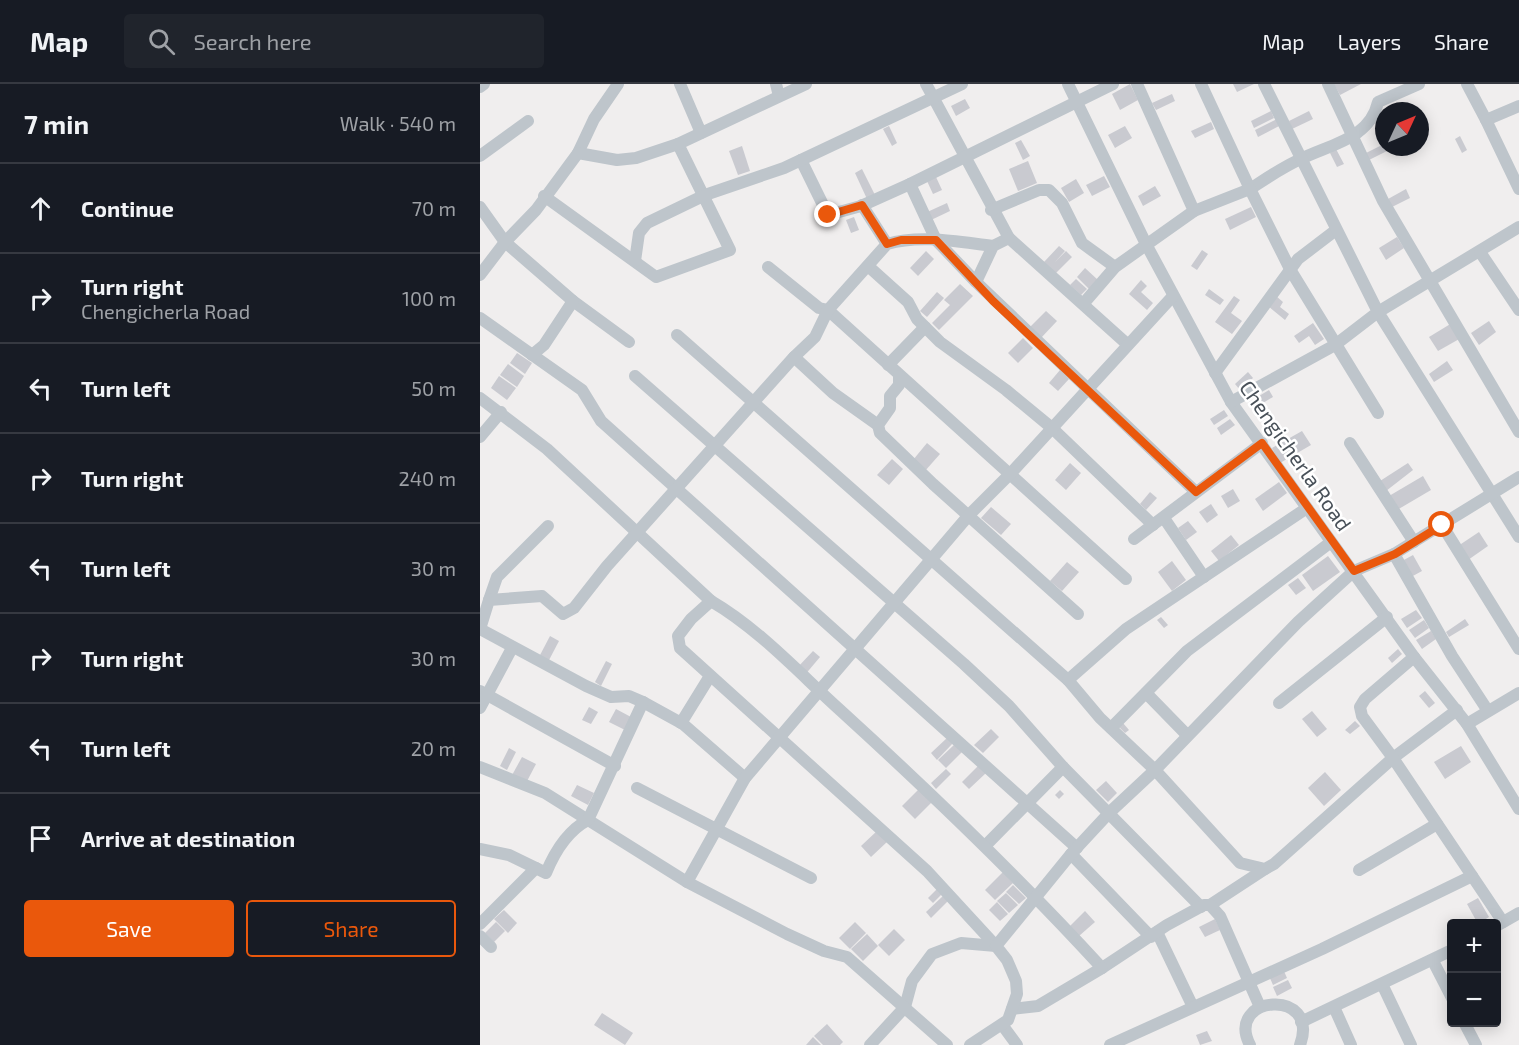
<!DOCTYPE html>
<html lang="en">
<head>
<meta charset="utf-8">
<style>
  :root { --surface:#171b24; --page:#20242c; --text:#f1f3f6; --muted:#9ea1a6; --line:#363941; --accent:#ea580c }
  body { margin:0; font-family:"Exo 2",sans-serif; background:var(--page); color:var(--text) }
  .controls { position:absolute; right:18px; bottom:18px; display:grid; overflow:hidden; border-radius:6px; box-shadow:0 3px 15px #0003 }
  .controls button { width:54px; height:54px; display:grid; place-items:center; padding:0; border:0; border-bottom:2px solid var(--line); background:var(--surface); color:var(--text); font:30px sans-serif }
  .compass { position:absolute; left:895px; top:18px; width:54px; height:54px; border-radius:50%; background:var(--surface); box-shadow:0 3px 15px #0003; rotate:46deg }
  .stop { position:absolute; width:18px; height:18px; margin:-14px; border:4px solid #ea580c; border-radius:50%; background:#fff }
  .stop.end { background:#ea580c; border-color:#fff; box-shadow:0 2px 6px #0008 }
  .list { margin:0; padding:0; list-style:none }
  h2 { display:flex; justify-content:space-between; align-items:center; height:78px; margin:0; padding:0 24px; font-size:26px }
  h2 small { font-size:20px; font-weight:400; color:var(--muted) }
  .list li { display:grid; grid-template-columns:39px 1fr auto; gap:18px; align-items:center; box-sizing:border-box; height:90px; padding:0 24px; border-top:2px solid var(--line) }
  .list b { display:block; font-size:22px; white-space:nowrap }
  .list p { margin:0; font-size:20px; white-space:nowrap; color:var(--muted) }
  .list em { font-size:20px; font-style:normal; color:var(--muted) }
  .actions { display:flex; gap:12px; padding:18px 24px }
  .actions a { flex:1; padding:14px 0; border:2px solid var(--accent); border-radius:6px; text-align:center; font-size:21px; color:var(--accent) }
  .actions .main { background:var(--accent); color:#fff }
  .icon { flex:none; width:33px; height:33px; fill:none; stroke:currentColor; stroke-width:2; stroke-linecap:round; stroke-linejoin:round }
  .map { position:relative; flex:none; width:1039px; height:961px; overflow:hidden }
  header { display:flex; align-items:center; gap:36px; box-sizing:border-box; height:84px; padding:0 30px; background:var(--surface); border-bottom:2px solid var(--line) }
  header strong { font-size:28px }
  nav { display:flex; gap:33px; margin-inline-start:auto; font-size:21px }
  .search { width:420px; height:54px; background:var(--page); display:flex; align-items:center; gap:15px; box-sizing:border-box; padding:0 21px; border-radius:6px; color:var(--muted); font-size:22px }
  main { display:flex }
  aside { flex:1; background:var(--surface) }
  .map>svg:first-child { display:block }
</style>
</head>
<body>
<header>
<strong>Map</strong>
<div class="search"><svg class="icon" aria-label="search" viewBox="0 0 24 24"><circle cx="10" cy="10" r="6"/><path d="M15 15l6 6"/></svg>Search here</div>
<nav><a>Map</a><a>Layers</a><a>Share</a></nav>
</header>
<main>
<aside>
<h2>7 min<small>Walk · 540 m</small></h2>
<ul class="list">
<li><svg class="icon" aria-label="ahead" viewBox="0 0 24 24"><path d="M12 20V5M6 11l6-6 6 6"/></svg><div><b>Continue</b></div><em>70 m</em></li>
<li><svg class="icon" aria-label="right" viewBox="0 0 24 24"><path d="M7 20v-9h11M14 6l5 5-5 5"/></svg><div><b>Turn right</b><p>Chengicherla Road</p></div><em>100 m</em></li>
<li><svg class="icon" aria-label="left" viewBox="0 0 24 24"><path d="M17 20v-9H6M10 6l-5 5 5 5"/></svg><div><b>Turn left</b></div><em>50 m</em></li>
<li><svg class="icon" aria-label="right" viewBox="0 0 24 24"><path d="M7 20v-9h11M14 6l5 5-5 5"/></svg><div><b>Turn right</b></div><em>240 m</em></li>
<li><svg class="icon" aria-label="left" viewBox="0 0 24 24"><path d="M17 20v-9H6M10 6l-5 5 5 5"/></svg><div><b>Turn left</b></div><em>30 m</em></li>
<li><svg class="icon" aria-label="right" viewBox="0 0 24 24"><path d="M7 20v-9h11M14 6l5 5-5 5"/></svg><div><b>Turn right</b></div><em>30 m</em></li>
<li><svg class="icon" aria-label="left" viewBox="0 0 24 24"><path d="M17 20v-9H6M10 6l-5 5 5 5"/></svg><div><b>Turn left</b></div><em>20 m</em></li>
<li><svg class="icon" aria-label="arrive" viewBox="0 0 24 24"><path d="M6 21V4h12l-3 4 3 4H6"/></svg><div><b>Arrive at destination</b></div></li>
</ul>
<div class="actions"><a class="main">Save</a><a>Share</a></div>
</aside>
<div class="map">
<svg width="1039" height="961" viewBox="0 0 1039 961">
  <rect width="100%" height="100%" fill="#f0eeee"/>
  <g fill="#c9cad0">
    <path d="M650,0l8,16 -18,10 -8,-16z"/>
    <path d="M753,0h21l-17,8z"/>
    <path d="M854,0h27l-21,11z"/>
    <path d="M692,10l3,7 -19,9 -4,-7z"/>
    <path d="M485,15l5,9 -14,8 -5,-10z"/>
    <path d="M791,27l3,7 -20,10 -3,-7z"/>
    <path d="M829,27l4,8 -21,10 -3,-8z"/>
    <path d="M797,35l4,6 -23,12 -3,-7z"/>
    <path d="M731,38l3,7 -19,9 -4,-7z"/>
    <path d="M409,42l8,17 -5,3 -9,-17z"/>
    <path d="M645,42l7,12 -17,10 -7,-13z"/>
    <path d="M980,52l7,14 -5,3 -7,-14z"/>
    <path d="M541,56l9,16 -7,4 -8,-17z"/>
    <path d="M904,60l5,6 -20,10 -3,-7z"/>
    <path d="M262,62l8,25 -12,4 -9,-24z"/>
    <path d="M856,65l8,15 -7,3 -7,-14z"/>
    <path d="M548,77l9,22 -19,8 -9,-22z"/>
    <path d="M382,85l13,26 -8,4 -12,-26z"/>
    <path d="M624,92l6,11 -18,9 -6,-11z"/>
    <path d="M456,93l6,13 -9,4 -6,-13z"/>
    <path d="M596,95l8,14 -15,9 -8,-14z"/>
    <path d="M675,102l6,10 -18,10 -5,-10z"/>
    <path d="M926,105l4,9 -18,9 -4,-8z"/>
    <path d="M467,119l3,8 -21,10 -4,-8z"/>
    <path d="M771,123l5,10 -26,13 -5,-11z"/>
    <path d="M374,133l5,13 -8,3 -5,-13z"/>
    <path d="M917,153l7,11 -18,12 -7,-12z"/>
    <path d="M579,162l6,5 -10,11 11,-11 6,6 -17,17 -11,-12z"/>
    <path d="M722,166l6,4 -11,16 -6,-4z"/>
    <path d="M446,167l8,8 -16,17 -8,-8z"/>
    <path d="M605,184l13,12 -9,9 -12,-12z"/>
    <path d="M596,195l11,10 -6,6 -11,-10z"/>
    <path d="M661,196l6,6 -6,6 12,11 -6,7 -18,-16z"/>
    <path d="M480,200l13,12 -34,34 -7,-7 18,-18 -6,-5z"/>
    <path d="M729,205l15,11 -4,5 -15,-10z"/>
    <path d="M457,208l7,6 -17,19 -7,-6z"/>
    <path d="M754,212l6,4 -9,13 11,8 -10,13 -17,-12z"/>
    <path d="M796,212l7,6 -3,5 9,7 -4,6 -17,-14z"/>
    <path d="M566,227l11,10 -16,17 -12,-10z"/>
    <path d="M1009,237l7,11 -17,13 -8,-12z"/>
    <path d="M833,239l11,16 -9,6 -6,-9 -10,7 -5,-7z"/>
    <path d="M972,239l9,15 -23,13 -9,-14z"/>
    <path d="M543,254l10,10 -15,15 -10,-10z"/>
    <path d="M37,269l15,10 -7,11 -15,-11z"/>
    <path d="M967,277l6,9 -19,12 -5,-8z"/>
    <path d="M28,280l16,12 -7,11 -17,-12z"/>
    <path d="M580,286l9,9 -11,12 -9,-8z"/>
    <path d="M768,288l5,6 -13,12 -5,-6z"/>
    <path d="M19,292l17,12 -9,12 -16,-12z"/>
    <path d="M789,306l4,7 -20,12 -4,-7z"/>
    <path d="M744,326l4,6 -14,9 -4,-6z"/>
    <path d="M750,335l5,6 -14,10 -4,-7z"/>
    <path d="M822,347l9,14 -31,18 -8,-15z"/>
    <path d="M447,359l13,11 -15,17 -12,-11z"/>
    <path d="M412,375l11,10 -14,16 -12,-10z"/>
    <path d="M590,379l11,10 -15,17 -11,-10z"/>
    <path d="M928,379l5,7 -27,21 -6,-10z"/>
    <path d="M943,392l8,14 -34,20 -8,-14z"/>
    <path d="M799,398l8,11 -24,18 -8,-12z"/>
    <path d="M753,405l7,12 -12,7 -7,-12z"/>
    <path d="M670,408l7,6 -11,12 -6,-6z"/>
    <path d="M731,420l7,11 -11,8 -8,-11z"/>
    <path d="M511,423l20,17 -10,11 -20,-17z"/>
    <path d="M708,437l9,11 -11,8 -8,-12z"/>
    <path d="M999,448l9,14 -20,14 -10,-14z"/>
    <path d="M751,451l8,10 -20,16 -8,-10z"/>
    <path d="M933,471l9,16 -11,6 -9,-16z"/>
    <path d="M848,472l12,16 -27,19 -11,-16z"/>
    <path d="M692,477l14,19 -14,11 -14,-19z"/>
    <path d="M587,478l12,10 -17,19 -12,-10z"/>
    <path d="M818,494l8,10 -10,7 -8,-10z"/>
    <path d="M936,526l6,8 -15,10 -6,-9z"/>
    <path d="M681,533l7,8 -4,3 -7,-8z"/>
    <path d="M985,535l4,6 -20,12 -3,-5z"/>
    <path d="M944,536l5,8 -14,10 -6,-8z"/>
    <path d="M951,547l5,8 -14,10 -6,-9z"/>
    <path d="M70,552l9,5 -11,21 -9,-5z"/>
    <path d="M918,565l4,5 -10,9 -4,-5z"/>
    <path d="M333,567l7,6 -16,19 -8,-7z"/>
    <path d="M126,577l6,3 -11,22 -6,-4z"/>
    <path d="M945,607l10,12 -6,5 -10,-12z"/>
    <path d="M109,623l9,5 -7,12 -9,-4z"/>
    <path d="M136,625l15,8 -6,13 -16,-8z"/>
    <path d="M832,627l15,18 -10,8 -15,-18z"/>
    <path d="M875,637l5,5 -10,8 -5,-4z"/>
    <path d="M643,639l6,7 -4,3 -6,-6z"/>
    <path d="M511,645l8,8 -16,16 -9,-8z"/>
    <path d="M468,653l5,6 -16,17 -6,-7z"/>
    <path d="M475,660l7,8 -16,16 -8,-8z"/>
    <path d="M981,662l10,16 -26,17 -11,-17z"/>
    <path d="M29,664l7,4 -9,18 -7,-4z"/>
    <path d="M42,673l14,7 -11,21 -14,-8z"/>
    <path d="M499,681l7,8 -17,16 -7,-7z"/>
    <path d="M466,685l5,5 -15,15 -5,-6z"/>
    <path d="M845,688l16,18 -17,16 -16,-18z"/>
    <path d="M626,697l11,12 -9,9 -12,-12z"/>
    <path d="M97,701l17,8 -6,12 -17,-9z"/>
    <path d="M439,705l13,13 -17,17 -13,-13z"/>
    <path d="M580,706l4,4 -5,5 -4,-4z"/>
    <path d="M398,746l10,11 -17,16 -10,-11z"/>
    <path d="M523,788l10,11 -18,17 -10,-10z"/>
    <path d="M533,801l13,13 -7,6 -13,-12z"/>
    <path d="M458,804l5,5 -10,10 -5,-5z"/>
    <path d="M526,809l12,12 -9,8 -12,-12z"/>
    <path d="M464,811l5,5 -18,18 -5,-6z"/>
    <path d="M998,814l11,19 -11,7 -11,-20z"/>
    <path d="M517,818l11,12 -8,7 -11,-11z"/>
    <path d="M24,826l13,13 -9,10 -14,-14z"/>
    <path d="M605,827l10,11 -16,14 -9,-10z"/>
    <path d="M735,835l5,11 -15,7 -6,-10z"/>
    <path d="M16,838l9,9 -11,11 -9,-9z"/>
    <path d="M375,838l11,11 -16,16 -11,-11z"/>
    <path d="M414,845l11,11 -16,16 -11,-11z"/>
    <path d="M387,850l11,12 -15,15 -12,-12z"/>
    <path d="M803,885l4,9 -14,7 -4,-9z"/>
    <path d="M808,896l4,8 -15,8 -4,-9z"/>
    <path d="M122,929l31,20 -8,12 -31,-20z"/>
    <path d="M347,940l16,18 -3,3h-17l-9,-9z"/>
    <path d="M727,947l5,10 -12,4 -4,-10z"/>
    <path d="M333,953l8,8h-15z"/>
  </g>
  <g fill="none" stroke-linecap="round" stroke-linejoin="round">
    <g stroke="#bec5cb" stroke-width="12">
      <path d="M200,0l21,49"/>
      <path d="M296,0l3,12"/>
      <path d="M446,0l83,154 118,106"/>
      <path d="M588,0l78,160 85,158 183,255 53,67 52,85"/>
      <path d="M721,0l49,105c17,-11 34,-23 53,-31 29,-14 67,-20 75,-56l41,-18"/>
      <path d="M848,0l55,117 136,231"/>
      <path d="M987,0l19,36 33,-14"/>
      <path d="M0,3l4,-3"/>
      <path d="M1006,36l33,69"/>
      <path d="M98,69l16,-34 24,-35"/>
      <path d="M0,72l48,-35"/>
      <path d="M321,76l27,55 33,-9 49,-22 203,-100"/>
      <path d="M430,100l26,56 40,42 17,-36 16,-8"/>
      <path d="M64,112l112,81 74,-27 -52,-106"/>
      <path d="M382,121l25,39"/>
      <path d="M0,123l25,35 68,59 56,41"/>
      <path d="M511,126l48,-20h10l13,13 20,40 33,24"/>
      <path d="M714,127l56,-22 41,82 87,142"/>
      <path d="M1039,143l-141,85 141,225"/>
      <path d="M1000,168l39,58"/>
      <path d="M155,177l4,-28 8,-10 58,-28 79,-27 178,-84"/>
      <path d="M388,182l40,36 9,17 23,23 66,48 46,38 101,97"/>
      <path d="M288,183l51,41 9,2 298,269"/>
      <path d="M0,191l25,-33 31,-32 42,-57 39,7 19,-2 42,-14 128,-60"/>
      <path d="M496,198l220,210"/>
      <path d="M604,219l31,-36 79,-56 -57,-127"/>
      <path d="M0,234l102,72 19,31 476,427"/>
      <path d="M197,251l391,345 32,38 55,52 85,93 25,6 9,-5 119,-106 64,-48"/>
      <path d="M52,271l12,-10 29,-44"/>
      <path d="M314,273l39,36 45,32"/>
      <path d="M408,281l37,-38"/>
      <path d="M735,289l83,-114 38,-29"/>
      <path d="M155,292l329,288 45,42 54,61 138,140"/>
      <path d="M419,292v9l-9,11v12l-12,17 2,8 53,51 145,130"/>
      <path d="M0,314l67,51 164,152"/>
      <path d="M751,318l104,-57 43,-33 -114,-228"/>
      <path d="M0,353l21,-25"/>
      <path d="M870,359l64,99"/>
      <path d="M684,434l40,59"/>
      <path d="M962,441l77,124"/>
      <path d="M654,455l128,-96"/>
      <path d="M914,470l58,102 36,55"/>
      <path d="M9,516l8,-23 51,-51"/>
      <path d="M0,545l9,-29 53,-4 21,18 11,-6 33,-42 187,-209 21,-20 13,-27 59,-66c34,-10 72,-2 106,2"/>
      <path d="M0,545l106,57 25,11 18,-1 14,6 40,22 62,54"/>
      <path d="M934,573l-49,42 -5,8 2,9 31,42 110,164"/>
      <path d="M588,596l58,-51 181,-121"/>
      <path d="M0,607l135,75"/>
      <path d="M666,609l41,42"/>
      <path d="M799,619l108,-86"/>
      <path d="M0,624l32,-60"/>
      <path d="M201,639l29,-47"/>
      <path d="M987,640l52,-31"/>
      <path d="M631,644l76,-77 144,-109"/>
      <path d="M0,683l65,26 142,89"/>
      <path d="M157,704l174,90"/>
      <path d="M506,761l77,-78"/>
      <path d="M0,765l29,6 37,18c9,-22 21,-42 42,-53l55,-118"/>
      <path d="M591,770l80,83"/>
      <path d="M879,786l78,-46"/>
      <path d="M730,821l55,-36"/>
      <path d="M0,840l56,-56"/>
      <path d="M1018,841l21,-12"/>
      <path d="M677,848l36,75"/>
      <path d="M0,852l11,11"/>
      <path d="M516,862l-69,-75 -247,-223 -2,-12 13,-17 20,-18c48,28 88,72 129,109 91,83 179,167 262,258l65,-43 37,-20h6l10,11 40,91"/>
      <path d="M953,877l19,37"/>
      <path d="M902,900l29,61"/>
      <path d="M854,923l17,38"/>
      <path d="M532,925l26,-3 64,-38"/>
      <path d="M821,938l151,-72"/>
      <path d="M984,938l12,23"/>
      <path d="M523,942l14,19"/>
      <path d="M390,961l35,-38 7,-26 20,-27 29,-11 35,3"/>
      <path d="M467,961l-100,-88 -23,-6 -37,-17 -100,-52 58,-104 224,-263 42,-42 162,-177"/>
      <path d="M490,961l38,-25 9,-26 -1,-13 -9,-21 -11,-14 75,-92 39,-42 45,-42 143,-148 56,-51 40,-17 125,-77"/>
      <path d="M630,961l212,-96 150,-73"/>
      <path d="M770,961c-26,-50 71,-58 50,0"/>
    </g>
  </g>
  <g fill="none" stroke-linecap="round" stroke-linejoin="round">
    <path stroke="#ea580c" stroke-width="8" d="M348,131l34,-10 25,39 14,-4h35l57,61 203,191 66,-49 92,128 41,-17 47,-29"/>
  </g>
  <g text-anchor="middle" stroke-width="5" stroke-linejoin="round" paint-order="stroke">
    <g font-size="21" fill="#495159" stroke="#fff">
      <text transform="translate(815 372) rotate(55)" y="7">Chengicherla Road</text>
    </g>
  </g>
</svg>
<div class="controls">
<button>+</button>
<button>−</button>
</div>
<svg class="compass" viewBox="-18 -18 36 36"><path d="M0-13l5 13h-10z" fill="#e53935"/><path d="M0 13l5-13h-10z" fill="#9ea1a6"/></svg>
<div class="stop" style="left:962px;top:441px"></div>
<div class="stop end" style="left:348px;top:131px"></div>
</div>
</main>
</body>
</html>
